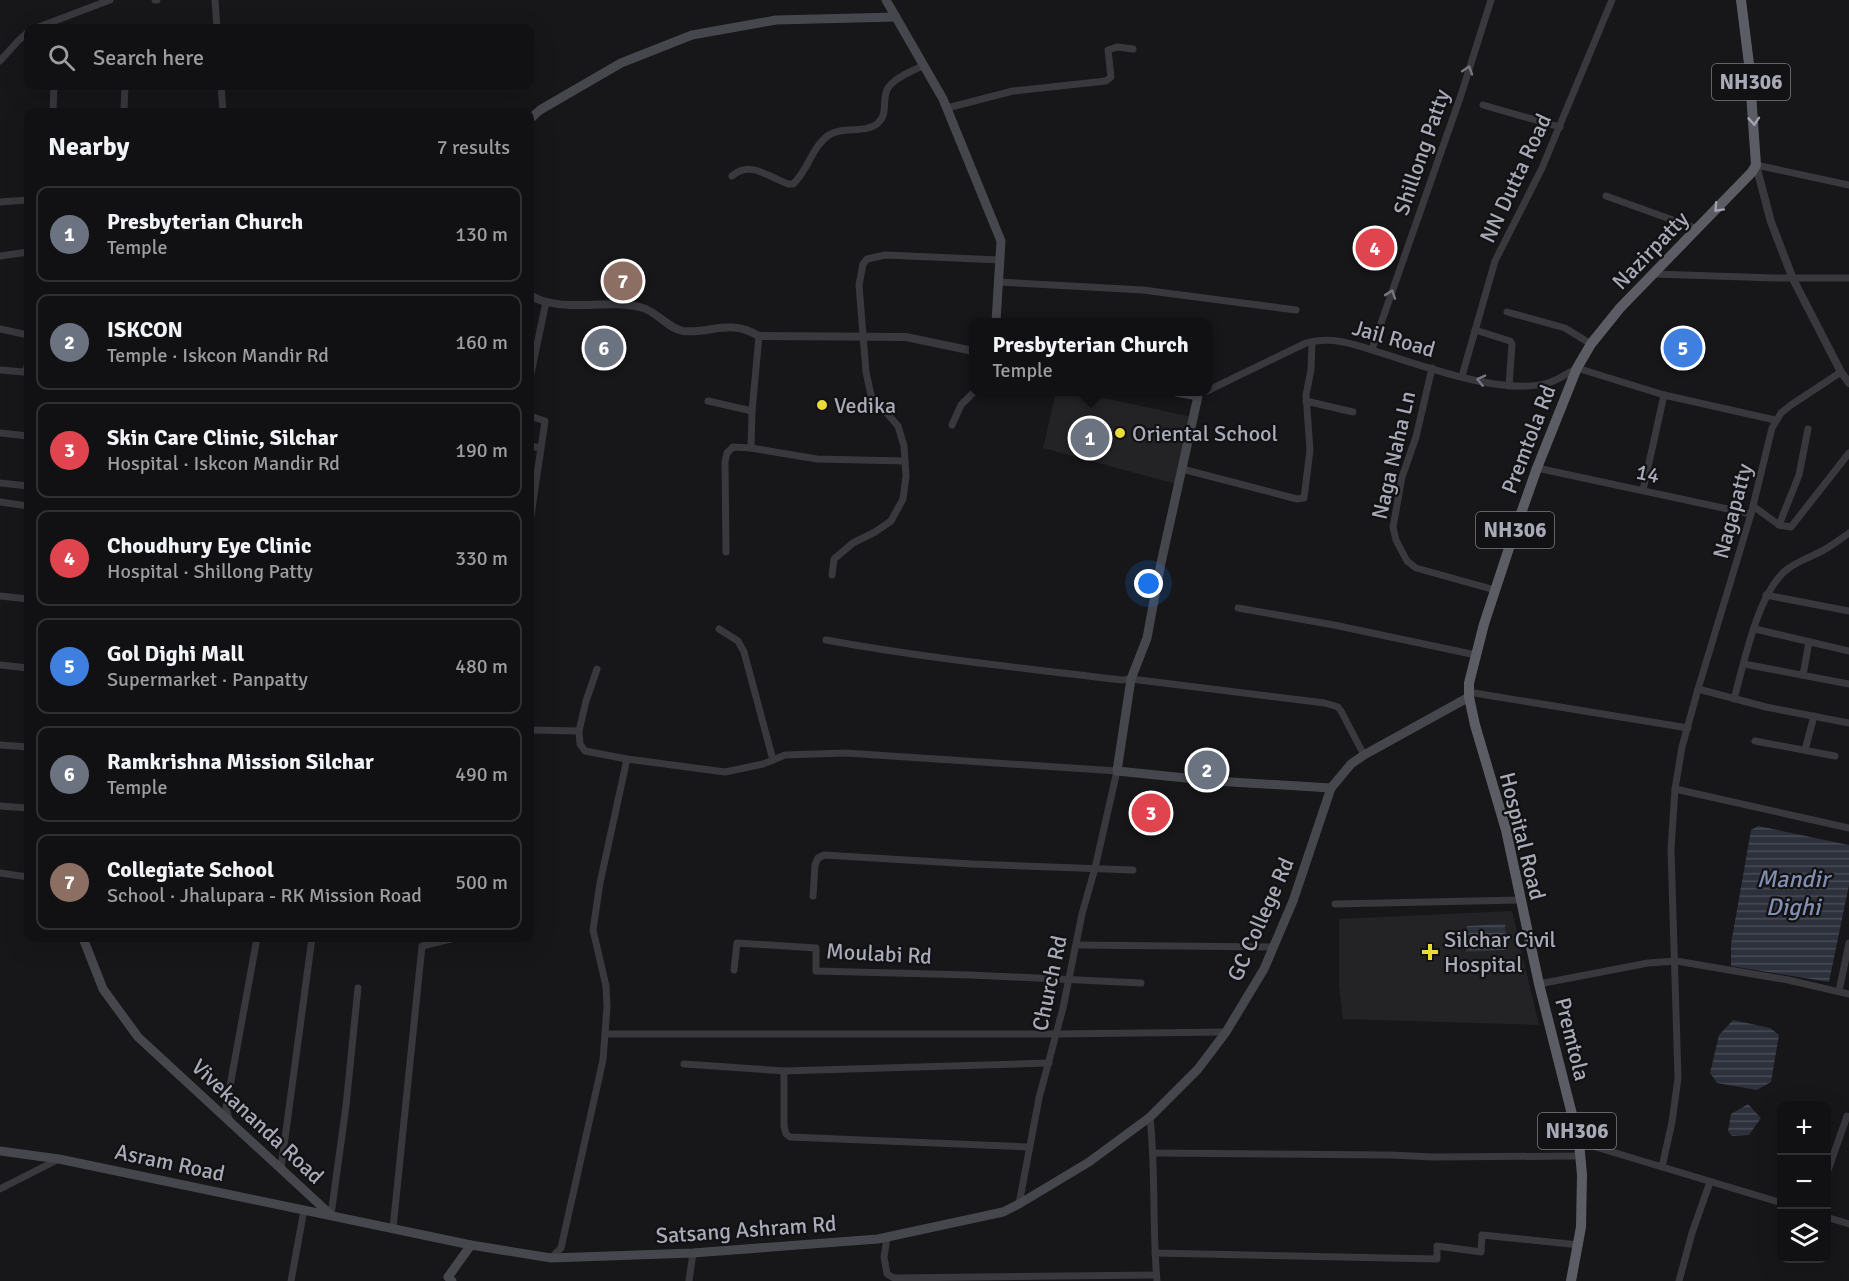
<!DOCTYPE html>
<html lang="en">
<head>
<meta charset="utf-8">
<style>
  :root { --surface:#111012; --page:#1e1e20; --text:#f1f3f6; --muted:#9c9d9f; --line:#303032; --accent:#1a73e8 }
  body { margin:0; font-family:Signika,sans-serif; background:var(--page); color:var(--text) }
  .controls { position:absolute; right:18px; bottom:18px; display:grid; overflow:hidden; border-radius:12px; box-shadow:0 6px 24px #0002 }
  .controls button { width:54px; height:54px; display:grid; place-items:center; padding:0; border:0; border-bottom:2px solid var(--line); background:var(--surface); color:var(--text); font:30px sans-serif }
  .you { position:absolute; left:1149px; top:584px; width:21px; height:21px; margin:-15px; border:4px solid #fff; border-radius:50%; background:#1a73e8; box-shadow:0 0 0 9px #1a73e833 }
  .badge { display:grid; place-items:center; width:39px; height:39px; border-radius:50%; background:var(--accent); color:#fff; font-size:20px; font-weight:700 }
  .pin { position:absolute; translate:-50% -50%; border:3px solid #fff; box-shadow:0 2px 6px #0006 }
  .popup { position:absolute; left:969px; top:318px; width:243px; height:78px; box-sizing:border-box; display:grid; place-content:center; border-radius:12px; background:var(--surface); filter:drop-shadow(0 2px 4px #0005); font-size:20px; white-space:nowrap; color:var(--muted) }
  .popup b { font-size:22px; color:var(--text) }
  .popup::after { content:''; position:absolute; left:50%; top:100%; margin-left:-12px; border:12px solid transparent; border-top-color:var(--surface) }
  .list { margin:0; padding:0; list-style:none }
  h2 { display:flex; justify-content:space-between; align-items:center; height:78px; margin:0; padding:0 24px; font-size:26px }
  h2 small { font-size:20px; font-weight:400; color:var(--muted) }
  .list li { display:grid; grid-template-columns:39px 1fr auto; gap:18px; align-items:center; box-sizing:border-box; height:96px; margin:0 12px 12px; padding:0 12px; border:2px solid var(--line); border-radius:12px }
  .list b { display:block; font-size:22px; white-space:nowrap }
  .list p { margin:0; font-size:20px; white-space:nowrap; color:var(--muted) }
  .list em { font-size:20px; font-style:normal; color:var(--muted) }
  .icon { flex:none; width:33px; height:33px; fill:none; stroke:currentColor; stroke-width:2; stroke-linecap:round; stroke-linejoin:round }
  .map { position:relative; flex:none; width:1849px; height:1281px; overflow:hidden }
  .search { position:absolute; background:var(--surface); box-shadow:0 6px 24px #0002; left:24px; top:24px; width:510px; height:66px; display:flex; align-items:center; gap:15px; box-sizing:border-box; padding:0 21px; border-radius:12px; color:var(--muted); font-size:22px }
  .panel { position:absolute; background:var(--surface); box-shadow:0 6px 24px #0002; left:24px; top:108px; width:510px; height:834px; border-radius:12px }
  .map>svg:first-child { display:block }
</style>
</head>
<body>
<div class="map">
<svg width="1849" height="1281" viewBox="0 0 1849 1281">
  <defs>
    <pattern id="water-rules" width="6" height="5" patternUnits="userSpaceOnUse" patternTransform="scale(1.5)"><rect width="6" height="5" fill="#2d313c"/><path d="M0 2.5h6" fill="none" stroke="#494c56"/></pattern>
  </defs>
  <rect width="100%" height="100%" fill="#171618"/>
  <g fill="#232225">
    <path d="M1056,392h20l121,26 -21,66 -133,-36z"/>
    <path d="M1512,911l27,114 -196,-6 -4,-33v-67z"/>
  </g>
  <g fill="url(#water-rules)">
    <path d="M1758,826l91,19v40l-20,97 -98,-16v-22l20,-114z"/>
    <path d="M1505,924l2,26 -41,2 1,-26z"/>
    <path d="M1733,1020l37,8 9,7 -8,47 -14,8 -40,-7 -7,-10 9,-38z"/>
    <path d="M1748,1104l13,14 -12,17 -17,1 -4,-5 3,-17z"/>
  </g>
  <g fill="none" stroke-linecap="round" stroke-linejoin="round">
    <g stroke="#38383d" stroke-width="7">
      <path d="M155,0h2"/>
      <path d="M215,0l2,28"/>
      <path d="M36,28l74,-28"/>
      <path d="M0,61l18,-20 10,-9"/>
      <path d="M125,86l-1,23 1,2 11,1"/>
      <path d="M221,86l2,26"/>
      <path d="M1483,105l77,22"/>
      <path d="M947,108l66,-17 93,-10 5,-4 -3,-27 9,-3 16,2"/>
      <path d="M53,112l1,-26"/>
      <path d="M1756,165l93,20"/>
      <path d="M732,176c19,-16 36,1 56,8h5c15,-13 19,-38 36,-49 14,-9 37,-1 49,-12 11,-10 3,-24 10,-35 7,-11 25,-17 36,-23"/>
      <path d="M1606,196l92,33"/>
      <path d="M0,202l28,-2"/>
      <path d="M0,256l28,-4"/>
      <path d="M1654,274l121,4h74"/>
      <path d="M999,282l144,8 153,20"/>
      <path d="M1507,312l58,16 26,16"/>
      <path d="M0,329l28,6"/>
      <path d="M1475,330l35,11 2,3 -3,42"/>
      <path d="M1372,349l89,-254 30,-95"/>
      <path d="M1432,368l-16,69 -14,40 -9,50 3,13 11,21 9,7 79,22"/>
      <path d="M0,370l23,2 3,-2 2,-7"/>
      <path d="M1462,376l33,-115 47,-93 70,-168"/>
      <path d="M530,378l16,-76"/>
      <path d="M1207,391l99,-48c25,-7 48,1 72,9 46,14 124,44 170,31 10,-3 20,-10 29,-15l87,27 111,25"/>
      <path d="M708,401l44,10"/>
      <path d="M1306,401l47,11"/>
      <path d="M530,416l15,5 -15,101"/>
      <path d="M952,425l9,-20 13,-13"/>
      <path d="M0,433l28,3"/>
      <path d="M530,446l10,2"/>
      <path d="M751,448l66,11 88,2"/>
      <path d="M1537,468l214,46"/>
      <path d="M1182,469l115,30 7,-1 6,-48 -4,-55 5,-25 1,-28"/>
      <path d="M0,483l28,3"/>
      <path d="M1643,490l21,-95"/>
      <path d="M0,502l28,4"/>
      <path d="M1753,506l26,19 12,2 58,-74"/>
      <path d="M1779,525l20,-50 9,-46"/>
      <path d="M726,552l-1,-90 2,-9 6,-6 18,1 1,-37 7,-75"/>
      <path d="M832,575l2,-16 19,-16 22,-11 16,-11 12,-22 3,-23 -2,-30 -6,-20 -27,-31 -5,-23 -7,-87 4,-21 4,-5 18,-4 115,5"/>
      <path d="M1766,595l83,16"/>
      <path d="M0,596l28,3"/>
      <path d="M1238,608l96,17 142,30"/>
      <path d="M719,629l19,12 6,11 29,108"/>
      <path d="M1755,629l94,22"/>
      <path d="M826,640c98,18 196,28 295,40l10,-1 194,24 13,4 3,4 23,44"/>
      <path d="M1744,664l105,20"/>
      <path d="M0,665l28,3"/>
      <path d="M1803,675l6,-33"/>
      <path d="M1698,689l68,18 83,16"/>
      <path d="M1468,692l220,36"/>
      <path d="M1734,699c10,-35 24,-110 55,-131 8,-6 19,-10 29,-15 11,-5 21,-13 31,-20"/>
      <path d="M530,730l49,1 1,13 5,7 42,8"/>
      <path d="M579,731l7,-30 11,-32"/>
      <path d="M1755,741l80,15"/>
      <path d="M0,745l28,2"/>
      <path d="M1805,750l9,-34"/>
      <path d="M1675,789l174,39"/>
      <path d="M0,806l28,2"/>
      <path d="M0,873l28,4"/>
      <path d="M813,896l2,-31 3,-7 6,-3 148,9 161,6"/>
      <path d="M1335,904l185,-4"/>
      <path d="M1076,945l197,2"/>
      <path d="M734,970l3,-27 79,5v23l155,4 170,8"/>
      <path d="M1539,984l109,-21 28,-2 112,19 61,14"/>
      <path d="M1839,991l10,-48"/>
      <path d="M605,1034h451l170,-2"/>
      <path d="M684,1064l100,7 265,-8"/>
      <path d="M784,1071v55l2,8 4,3 238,10"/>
      <path d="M1150,1117c6,55 2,109 7,164"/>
      <path d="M230,1122l-4,-14 31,-170"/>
      <path d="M1579,1142l203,61"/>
      <path d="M1154,1153l236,2 43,2 148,-1"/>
      <path d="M1662,1167l10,-45 6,-44 -7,-229 4,-60 7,-42 16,-58 53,-175 21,-86 9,-15 10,-8 50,-33"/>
      <path d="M281,1168l31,-230"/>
      <path d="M1826,1176l21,-60"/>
      <path d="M0,1189l59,-30"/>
      <path d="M331,1215l15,-109 12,-118"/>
      <path d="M1826,1217l23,7"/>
      <path d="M393,1228l29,-282 33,-8"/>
      <path d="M887,1237l-3,20 3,17 7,4 262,-3"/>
      <path d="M1155,1253l282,6v-13l44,6 1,-17 97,10"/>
      <path d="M551,1258l10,-10 42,-188 4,-53 -1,-21 -13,-56 7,-47 27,-124 98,13 38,-8 22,-9 61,-2 271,18 -22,97 -13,46 -19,94 -24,90 -20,106"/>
      <path d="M291,1281l13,-71"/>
      <path d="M689,1281l4,-28"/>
      <path d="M1679,1281l13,-48 18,-51"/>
    </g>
    <g stroke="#38383d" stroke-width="8">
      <path d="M1756,165l15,57 22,57 48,93 8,11"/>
      <path d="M530,295c5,3 11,6 17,7 31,8 65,-3 96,6 14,4 26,21 40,23 29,3 46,-13 76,5l147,1 67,14"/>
    </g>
    <g stroke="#46464d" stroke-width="9">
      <path d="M886,0l57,99 58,142 -5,81"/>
      <path d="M530,119l10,-9 81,-47 71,-28 84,-15 120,-3"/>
      <path d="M1176,392l22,4 -37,167 -14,75 -16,41 -14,92 98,10 116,7"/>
      <path d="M83,938l20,51 35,48 193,178"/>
      <path d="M0,1151l59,8 412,86 80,13 142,-5 185,-14 125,-27 16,-8 70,-42 61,-45 48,-48 28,-37 38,-63 29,-68 38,-113 20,-24 13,-9 105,-58"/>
      <path d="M452,1281l-4,-4 23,-32"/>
    </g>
    <path stroke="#5c5c65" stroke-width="10" d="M1571,1281l10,-54 1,-52 -3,-33 -40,-158 -33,-154 -31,-105 -6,-28v-14l15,-59 29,-88 24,-68 40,-100 14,-24 29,-36 132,-136 4,-7 -7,-101 -8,-64"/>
  </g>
  <defs><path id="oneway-chevron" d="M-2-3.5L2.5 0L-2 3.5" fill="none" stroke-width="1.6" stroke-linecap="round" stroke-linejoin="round" transform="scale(1.5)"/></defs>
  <g stroke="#767781">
    <use href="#oneway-chevron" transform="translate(1468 70) rotate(-72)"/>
    <use href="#oneway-chevron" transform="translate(1391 294) rotate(-71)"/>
    <use href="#oneway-chevron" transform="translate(1481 380) rotate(-167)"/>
  </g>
  <g stroke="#a1a2b0">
    <use href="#oneway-chevron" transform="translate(1754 121) rotate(86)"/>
    <use href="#oneway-chevron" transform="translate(1718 208) rotate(133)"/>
  </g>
  <g fill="#eadb3d" stroke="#121113" stroke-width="2">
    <circle cx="822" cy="405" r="6"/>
    <circle cx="1120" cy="433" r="6"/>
    <path d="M1427 943h6v6h6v6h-6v6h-6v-6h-6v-6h6z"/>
  </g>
  <g text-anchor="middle" stroke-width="4.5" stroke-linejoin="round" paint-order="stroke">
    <g fill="#121113" stroke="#7c7c86" stroke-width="1.5">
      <rect x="1712" y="64" width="78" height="36" rx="4.5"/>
      <rect x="1476" y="512" width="78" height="36" rx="4.5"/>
      <rect x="1538" y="1113" width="78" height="36" rx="4.5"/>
    </g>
    <g font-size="21" font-weight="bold" fill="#a9aab8">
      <text x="1751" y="89">NH306</text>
      <text x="1515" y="537">NH306</text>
      <text x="1577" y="1138">NH306</text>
    </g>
    <g font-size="22" fill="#a9aab8" stroke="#121113">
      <text transform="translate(1421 152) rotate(-71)" y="8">Shillong Patty</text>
      <text transform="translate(1515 178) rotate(-65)" y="8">NN Dutta Road</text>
      <text transform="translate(1650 250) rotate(-46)" y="8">Nazirpatty</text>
      <text transform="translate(1394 338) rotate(16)" y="8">Jail Road</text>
      <text transform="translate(1528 439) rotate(-69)" y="8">Premtola Rd</text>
      <text transform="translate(1393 455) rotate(-77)" y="8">Naga Naha Ln</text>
      <text transform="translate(1648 473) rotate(12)" y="8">14</text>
      <text transform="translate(1732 511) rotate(-75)" y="8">Nagapatty</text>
      <text transform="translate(1523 836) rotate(76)" y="8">Hospital Road</text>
      <text transform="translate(1260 919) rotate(-66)" y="8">GC College Rd</text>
      <text transform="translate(879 953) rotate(3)" y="8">Moulabi Rd</text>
      <text transform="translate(1049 983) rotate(-78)" y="8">Church Rd</text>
      <text transform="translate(1573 1039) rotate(76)" y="8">Premtola</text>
      <text transform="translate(258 1121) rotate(43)" y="8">Vivekananda Road</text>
      <text transform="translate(170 1162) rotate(12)" y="8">Asram Road</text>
      <text transform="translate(746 1229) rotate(-4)" y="8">Satsang Ashram Rd</text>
    </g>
    <g font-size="22" fill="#a9aab8" stroke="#121113" text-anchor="start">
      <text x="834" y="413">Vedika</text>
      <text x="1132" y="441">Oriental School</text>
      <text x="1444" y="947">Silchar Civil<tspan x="1444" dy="25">Hospital</tspan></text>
    </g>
    <g font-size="24" font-style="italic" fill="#828fb1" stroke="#121113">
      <text x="1793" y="887">Mandir<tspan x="1793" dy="28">Dighi</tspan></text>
    </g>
  </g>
</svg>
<div class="controls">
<button>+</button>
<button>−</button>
<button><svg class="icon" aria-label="layers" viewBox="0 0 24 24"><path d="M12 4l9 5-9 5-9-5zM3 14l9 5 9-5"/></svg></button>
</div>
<div class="you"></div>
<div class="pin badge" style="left:1090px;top:438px;background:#6b7280">1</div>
<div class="popup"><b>Presbyterian Church</b>Temple</div>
<div class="pin badge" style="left:1207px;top:770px;background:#6b7280">2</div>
<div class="pin badge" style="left:1151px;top:813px;background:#e0444e">3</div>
<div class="pin badge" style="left:1375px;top:248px;background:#e0444e">4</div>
<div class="pin badge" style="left:1683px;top:348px;background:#3f7fe0">5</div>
<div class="pin badge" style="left:604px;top:348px;background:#6b7280">6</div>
<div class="pin badge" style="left:623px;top:281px;background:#8d6e63">7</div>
<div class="search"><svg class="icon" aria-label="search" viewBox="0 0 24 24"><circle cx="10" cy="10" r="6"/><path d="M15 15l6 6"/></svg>Search here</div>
<section class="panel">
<h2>Nearby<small>7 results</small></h2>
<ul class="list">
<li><span class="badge" style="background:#6b7280">1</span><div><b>Presbyterian Church</b><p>Temple</p></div><em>130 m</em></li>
<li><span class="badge" style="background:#6b7280">2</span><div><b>ISKCON</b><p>Temple · Iskcon Mandir Rd</p></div><em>160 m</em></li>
<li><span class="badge" style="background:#e0444e">3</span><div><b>Skin Care Clinic, Silchar</b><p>Hospital · Iskcon Mandir Rd</p></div><em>190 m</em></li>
<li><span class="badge" style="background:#e0444e">4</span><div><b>Choudhury Eye Clinic</b><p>Hospital · Shillong Patty</p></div><em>330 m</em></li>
<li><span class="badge" style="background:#3f7fe0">5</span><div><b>Gol Dighi Mall</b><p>Supermarket · Panpatty</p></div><em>480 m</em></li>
<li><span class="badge" style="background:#6b7280">6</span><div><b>Ramkrishna Mission Silchar</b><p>Temple</p></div><em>490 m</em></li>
<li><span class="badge" style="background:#8d6e63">7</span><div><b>Collegiate School</b><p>School · Jhalupara - RK Mission Road</p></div><em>500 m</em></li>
</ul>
</section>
</div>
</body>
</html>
